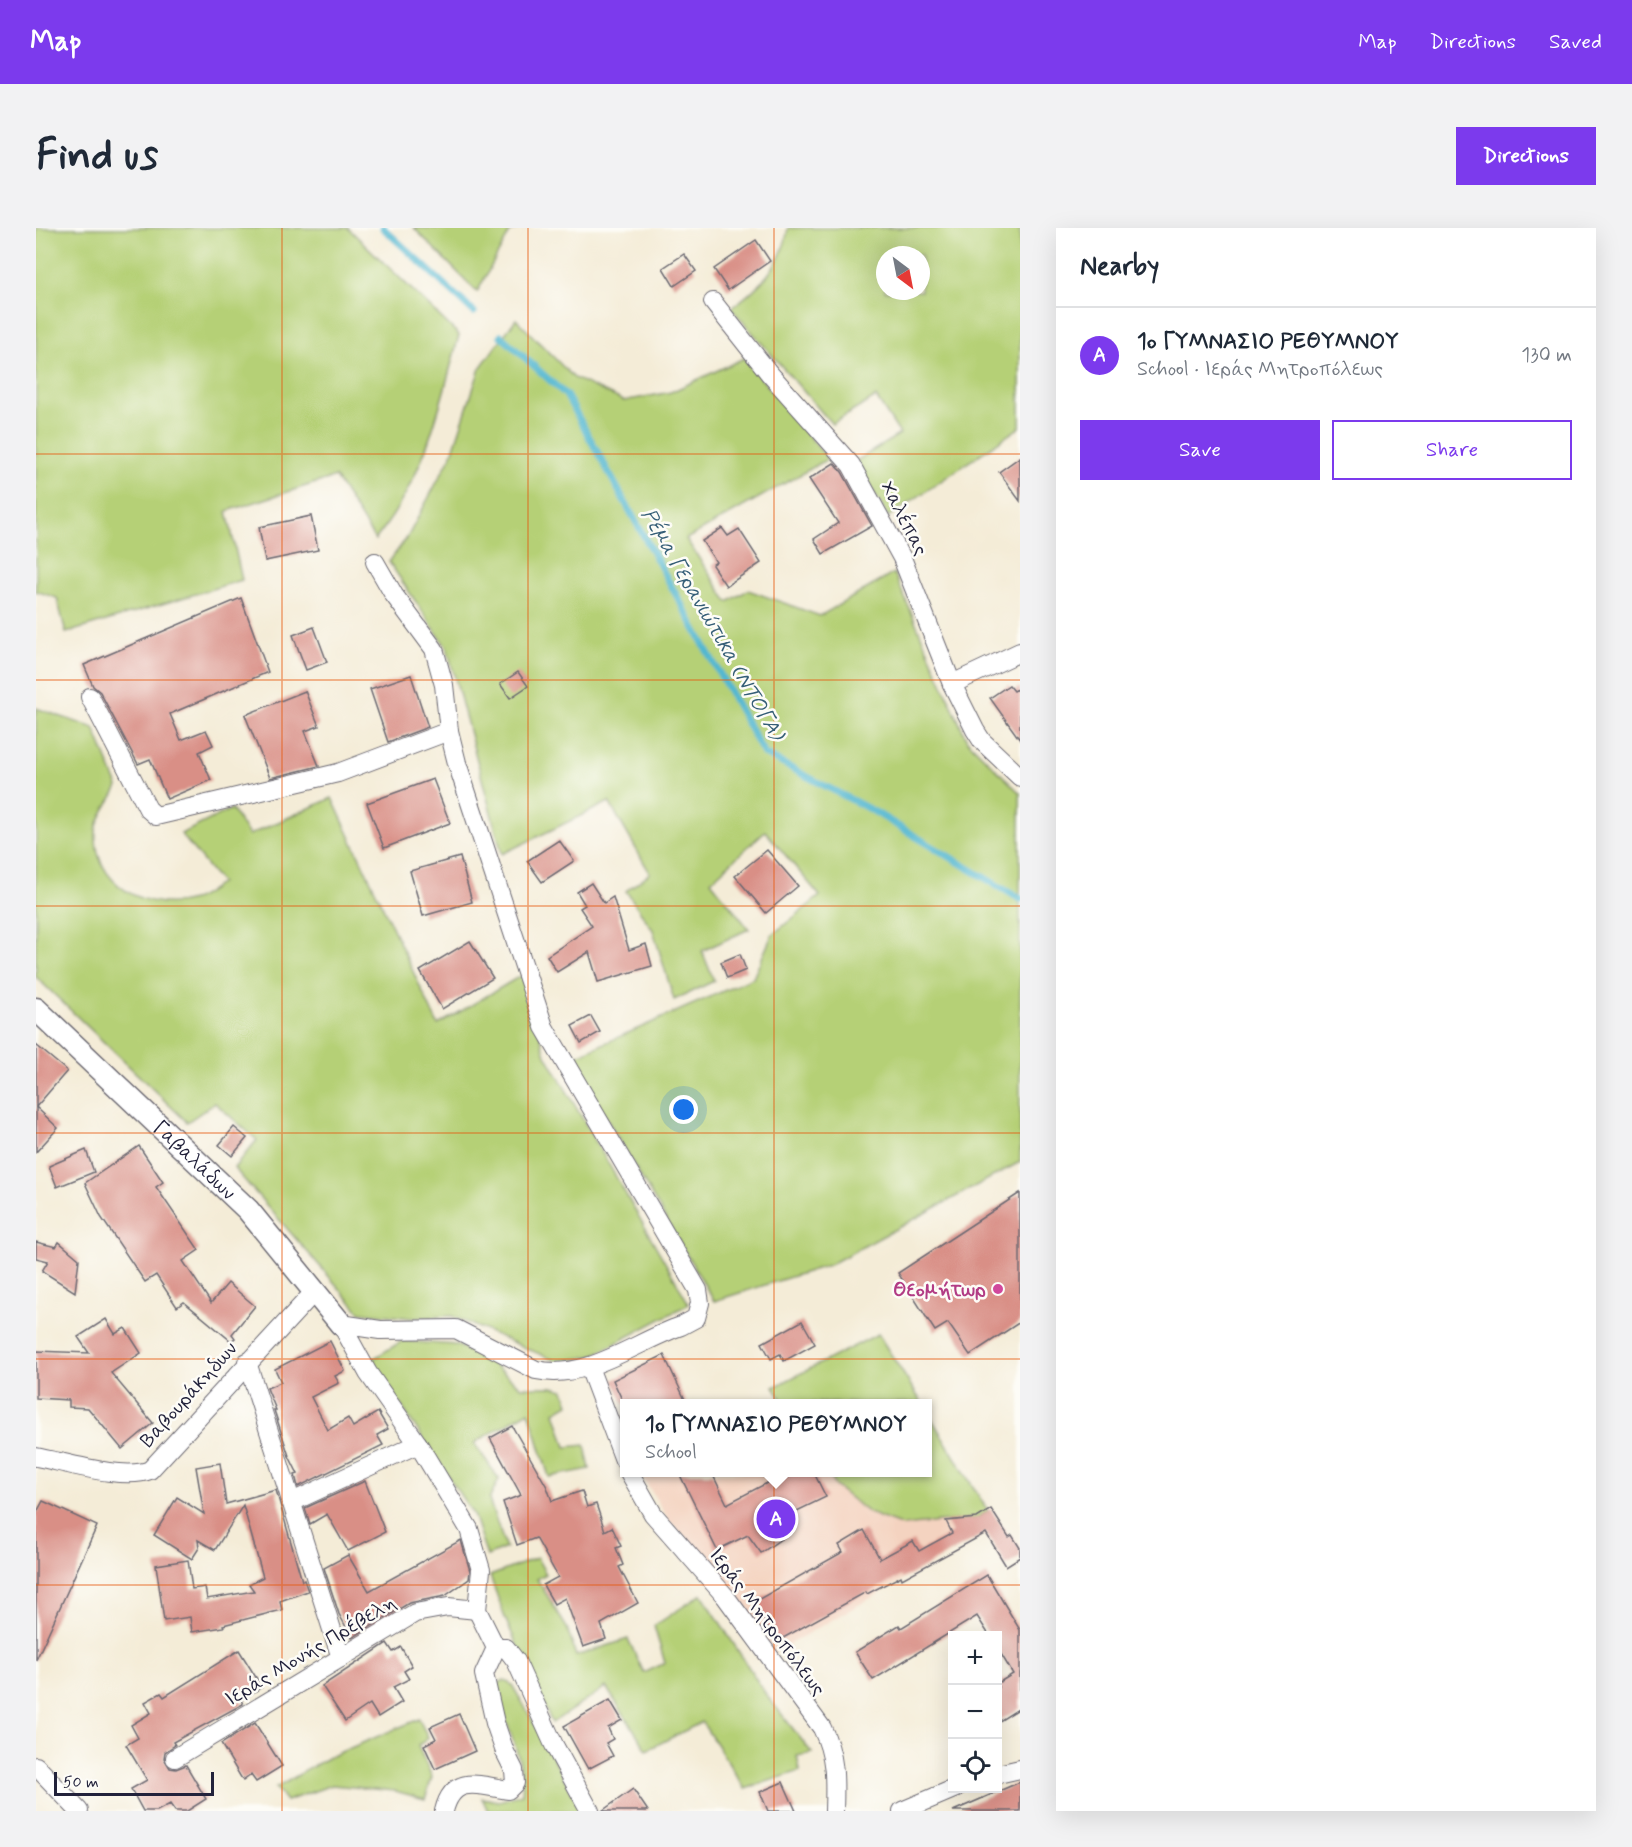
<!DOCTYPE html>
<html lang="en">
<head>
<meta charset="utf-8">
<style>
  :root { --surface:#fff; --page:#f2f2f3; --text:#1f2937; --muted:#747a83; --line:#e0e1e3; --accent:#7c3aed }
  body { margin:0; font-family:Mynerve,sans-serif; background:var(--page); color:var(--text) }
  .controls { position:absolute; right:18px; bottom:18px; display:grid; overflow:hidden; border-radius:0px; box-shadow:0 6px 24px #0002 }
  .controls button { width:54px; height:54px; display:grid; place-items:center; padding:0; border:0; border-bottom:2px solid var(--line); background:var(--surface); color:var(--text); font:30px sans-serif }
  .compass { position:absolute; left:840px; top:18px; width:54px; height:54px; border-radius:50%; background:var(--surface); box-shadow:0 6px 24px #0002; rotate:148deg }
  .scale { position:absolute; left:18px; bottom:15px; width:160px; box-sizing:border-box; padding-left:6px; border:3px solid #22223b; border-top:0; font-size:16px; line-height:21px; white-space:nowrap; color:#22223b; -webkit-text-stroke:4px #fdfcf7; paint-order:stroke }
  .you { position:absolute; left:648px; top:882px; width:21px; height:21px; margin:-15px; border:4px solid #fff; border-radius:50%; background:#1a73e8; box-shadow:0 0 0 9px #1a73e833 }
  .badge { display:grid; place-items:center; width:39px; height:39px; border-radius:50%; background:var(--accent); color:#fff; font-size:20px; font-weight:700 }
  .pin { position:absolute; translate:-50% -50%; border:3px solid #fff; box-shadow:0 2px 6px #0006 }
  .popup { position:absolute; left:584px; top:1171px; width:312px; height:78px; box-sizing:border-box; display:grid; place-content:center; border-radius:0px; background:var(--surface); filter:drop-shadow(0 2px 4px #0005); font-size:20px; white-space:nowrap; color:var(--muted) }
  .popup b { font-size:22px; color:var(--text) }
  .popup::after { content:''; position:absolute; left:50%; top:100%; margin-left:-12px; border:12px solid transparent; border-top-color:var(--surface) }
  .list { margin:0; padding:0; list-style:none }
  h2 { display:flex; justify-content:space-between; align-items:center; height:78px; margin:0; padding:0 24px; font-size:26px }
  h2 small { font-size:20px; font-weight:400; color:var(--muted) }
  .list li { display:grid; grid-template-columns:39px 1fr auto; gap:18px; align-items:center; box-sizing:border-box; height:96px; padding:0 24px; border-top:2px solid var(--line) }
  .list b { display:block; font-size:22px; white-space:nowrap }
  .list p { margin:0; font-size:20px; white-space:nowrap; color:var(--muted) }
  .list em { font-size:20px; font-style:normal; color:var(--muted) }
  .actions { display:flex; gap:12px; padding:18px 24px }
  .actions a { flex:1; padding:14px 0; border:2px solid var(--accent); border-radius:0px; text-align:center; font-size:21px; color:var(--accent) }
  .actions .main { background:var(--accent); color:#fff }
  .icon { flex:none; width:33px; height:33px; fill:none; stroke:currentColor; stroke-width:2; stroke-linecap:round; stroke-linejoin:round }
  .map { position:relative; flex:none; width:984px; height:1583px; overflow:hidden; border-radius:0px }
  header { display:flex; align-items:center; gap:36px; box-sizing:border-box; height:84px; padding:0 30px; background:var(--accent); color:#fff }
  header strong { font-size:28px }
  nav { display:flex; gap:33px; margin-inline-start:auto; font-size:21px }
  .intro { display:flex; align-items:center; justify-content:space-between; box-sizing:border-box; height:144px; padding:0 36px }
  h1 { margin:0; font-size:42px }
  .button { padding:15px 27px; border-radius:0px; background:var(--accent); color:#fff; font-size:21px; font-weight:700 }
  main { display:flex; gap:36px; padding:0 36px }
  aside { flex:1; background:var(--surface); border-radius:0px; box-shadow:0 6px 24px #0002 }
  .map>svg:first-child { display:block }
</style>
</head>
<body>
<header>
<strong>Map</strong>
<nav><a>Map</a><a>Directions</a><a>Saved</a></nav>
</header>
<div class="intro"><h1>Find us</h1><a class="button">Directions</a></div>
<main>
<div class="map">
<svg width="984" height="1583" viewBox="0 0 984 1583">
  <rect width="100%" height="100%" fill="#fdfcf7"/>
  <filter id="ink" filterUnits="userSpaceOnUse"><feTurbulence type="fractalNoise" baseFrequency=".0167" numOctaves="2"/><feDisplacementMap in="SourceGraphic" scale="12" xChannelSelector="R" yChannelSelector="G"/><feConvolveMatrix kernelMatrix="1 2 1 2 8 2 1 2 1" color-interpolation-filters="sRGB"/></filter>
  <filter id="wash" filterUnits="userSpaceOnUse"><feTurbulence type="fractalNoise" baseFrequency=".008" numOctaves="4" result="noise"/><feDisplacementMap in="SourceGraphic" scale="24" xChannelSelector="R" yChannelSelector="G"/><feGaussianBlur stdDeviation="1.35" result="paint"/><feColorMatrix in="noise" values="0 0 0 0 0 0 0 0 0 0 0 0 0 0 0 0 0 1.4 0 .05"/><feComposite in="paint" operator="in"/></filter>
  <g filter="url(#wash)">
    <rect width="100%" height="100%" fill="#f4ecd7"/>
    <path fill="#f4d3c0" d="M604,1245h187l8,13 68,40 74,-8 9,15 -211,119 -76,-101 -30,-31z"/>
    <g fill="#b5d076" stroke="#6c7958" stroke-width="1.5" fill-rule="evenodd">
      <path d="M0,0h312l111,107c-20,75 -34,143 -84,205l-40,-63 -108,34 15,69 -176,53 -9,-35 -21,-7z"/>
      <path d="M378,0h105l-9,4 -33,60z"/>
      <path d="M752,0h232v199l-132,90 -32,-56 44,-27 -24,-37 -44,27 -101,-116c29,-21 52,-43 57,-80zM849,27h36v36h-36z"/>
      <path d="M480,91l58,59 50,23 47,-9 73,-34 84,101 -142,80 42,63 20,-12 72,26 74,-43 73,167 53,53v369l-191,103 -115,36 -143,-243 182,-80 19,-43 48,-39 -55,-65 -54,50 38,48 -47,22 12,30 -40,19 -21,-70 -27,-39 24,-18 -41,-71 -107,52 -55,-206 -58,-86 19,-26 44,-82 28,-86z"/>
      <path d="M0,480l58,20 24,59c-6,12 -22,32 -22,46 -2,52 50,80 97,67 9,-2 19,-11 28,-17l-40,-49 50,-25 18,26 83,-37 106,227 84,-50 24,80 143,249 -97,52 -34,6 -106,-46 -41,2 -51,-6 -126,-144 23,-28 -42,-37 -28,19 -151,-145z"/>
      <path d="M842,1106l44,69h-138l-10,-16z"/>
      <path d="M366,1113l55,4 36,19 28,23h32l11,3 5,14 -14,8 11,35 19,-2 5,24 -41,8 -20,-66 -55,32 25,36 -10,21 17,48 -19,8 -14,-42 -102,-154z"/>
      <path d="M892,1185l60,98 -11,7 -74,8 -34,-13 -34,-27 -8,-13 100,-1z"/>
      <path d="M501,1330l9,16 -9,5 30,49 9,28 52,-17 16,34 21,-10 -11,-37 48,-32 63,99 47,60 -15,3 3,15 -55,18 -43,-67 -55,28 -41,-63 -54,36 -47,-105 -15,-42z"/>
      <path d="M468,1452l8,5 9,15 61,111h-94l-6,-13 17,3 23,-7c4,-40 -21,-72 -25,-110z"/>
      <path d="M383,1491l9,19 -10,8 14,31 -7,22 -30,-8 -63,-6 -46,16 -10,-13 53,-31z"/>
    </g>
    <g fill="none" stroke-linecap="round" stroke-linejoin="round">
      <g stroke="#52b7d0" stroke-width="7">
        <path d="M347,0l91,84"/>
        <path d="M465,108l65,59 198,359 109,57 147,88"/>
      </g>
    </g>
    <g id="blocks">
      <g fill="#d98f86">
        <path d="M720,12l14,21 -42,29 -14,-21z"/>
        <path d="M648,26l12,17 -22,15 -11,-18z"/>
        <path d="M984,229v44l-21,-29z"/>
        <path d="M798,235l8,9 30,54 -49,28 -9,-15 24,-16 -29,-44z"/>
        <path d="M275,288l7,34 -53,11 -6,-34z"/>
        <path d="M686,300l6,8 11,-7 22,34 -35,23 -14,-21 4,-3 -14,-21z"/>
        <path d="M205,370l27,74 -98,42 11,26 25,-10 7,15 -14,7 12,28 -44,19 -17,-40 -12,5 -38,-72 -7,-6 -9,-21z"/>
        <path d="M278,399l13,35 -21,8 -13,-35z"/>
        <path d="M482,444l10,14 -18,12 -10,-14z"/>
        <path d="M375,447l17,52 -40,15 -18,-53z"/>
        <path d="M973,457l5,6 6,-4v53l-30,-42z"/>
        <path d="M269,463l14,35 -14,5 14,35 -49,12 -25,-63z"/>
        <path d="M397,551l17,44 -66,25 -17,-45z"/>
        <path d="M523,612l15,21 -32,21 -15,-21z"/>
        <path d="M731,622l31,36 -32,27 -31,-37z"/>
        <path d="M424,629l12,45 -49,14 -13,-45z"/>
        <path d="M555,655l13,20 9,-6 16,53 17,-6 6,22 -54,16 -9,-30 -32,20 -10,-16 45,-30 -12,-18 5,-3 -8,-13z"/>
        <path d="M434,713l23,37 -51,31 -22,-38z"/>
        <path d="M704,726l6,16 -19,8 -6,-16z"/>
        <path d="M555,788l9,16 -19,11 -9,-17z"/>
        <path d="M0,817l31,26 -31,36z"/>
        <path d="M0,879l22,21 -22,24z"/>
        <path d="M198,899l13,11 -15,18 -13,-11z"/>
        <path d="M103,918l24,36 -7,5 43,63 -16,11 28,42 17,-20 27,23 -23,28 3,4 -4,3 -47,-39 -7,5 -21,-32 -11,7 -44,-65 -16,-34z"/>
        <path d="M50,922l8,22 -37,15 -8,-21z"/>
        <path d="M984,965v129l-50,33 -22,-32 -13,8 -37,-58z"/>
        <path d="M0,1014l20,5 3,-5 20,17 -4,33 -33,-21 6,-10 -12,-3z"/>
        <path d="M70,1091l9,15 10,-6 16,25 -30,20 42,50 -31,26 -34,-41 -19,-1v-7l-33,-2v-47l53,2 -11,-16z"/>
        <path d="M766,1093l13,23 -31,17 -4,-7 -9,5 -9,-16z"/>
        <path d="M294,1113l15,30 -10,5 4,7 -28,14 17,33 20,-12 5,9 25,-15 10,17 -11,6 6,10 -85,42 -3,-12 3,-1 -9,-18 -15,-46h2l-9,-22 14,-6 -6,-13z"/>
        <path d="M628,1127l23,49h-63l-11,-24z"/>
        <path d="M476,1198l35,61 5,14 30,-10 5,16 9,-3 9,27 7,-4 9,19 -5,2 7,17 -4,2 19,36 -37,21 5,15 -23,8 -18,-49 -11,6 -11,-19 15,-8 -22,-39 -19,7 -14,-43 18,-7 -31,-57z"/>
        <path d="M184,1235l6,41 50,-14 26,91 2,-1 4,11 -28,10 2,9 -59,15 1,2 -32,5 -2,-15 -26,4 -8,-56 32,-5 4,29 13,-2 2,12 47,-8 -5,-7 14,-7 -20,-72 -28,45 -17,-10 1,8 -7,11 -38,-24 23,-38 27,17 -8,-47z"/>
        <path d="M643,1245h33l15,31 44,-23 -5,-8h48l12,24 -52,25 11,14 -24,17 -13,-18 -31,15z"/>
        <path d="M329,1253l20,51 -37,19 -21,-37 -17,10 -5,-16z"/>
        <path d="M7,1273l54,25 -61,134v-146z"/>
        <path d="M955,1281l18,28 3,-2 8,13v9l-14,9 -20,-33 -84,46 -1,-3 -34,18 -1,-2 -90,50 -22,-40 89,-50 -4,-7 25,-15 16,29 33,-18 6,10 33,-18 -6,-12 31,-3z"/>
        <path d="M425,1312l9,31 -1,8 -24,17 -36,7 -57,35 -13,-24 -15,-46 24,-13 21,36z"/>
        <path d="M951,1347l33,55v78l-22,14v-39l15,-9 -15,-25v-14h-9l-12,-19 -104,64 -18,-28 44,-27 2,3z"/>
        <path d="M351,1415l6,9 8,-5 11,19 -8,5 5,8 -16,8 9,15 -24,15 -8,-13 -25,17 -23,-35z"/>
        <path d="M203,1422l23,37 -21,13 2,4 -70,38 2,3 -10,7 -1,6 6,10 6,1 10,-4 20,34 -19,12h-12l-5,-7 -13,7h-14l-12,-22 16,-9 -21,-35 12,-7 -7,-13 20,-12 -6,-11 16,-9 3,4z"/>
        <path d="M574,1472l12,20 -14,8 5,11 -7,4 7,13 -25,13 -24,-43z"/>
        <path d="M423,1486l16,37 -40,18 -11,-24 12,-6 -6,-12z"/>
        <path d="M219,1495l27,43 -26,16 -5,-7 -8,6 -22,-37z"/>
        <path d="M747,1554l13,29h-28l-8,-19z"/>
        <path d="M984,1554v29h-67z"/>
        <path d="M597,1561l15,22h-46z"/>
      </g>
    </g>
  </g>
  <g filter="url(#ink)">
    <use href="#blocks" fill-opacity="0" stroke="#6c6972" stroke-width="1.5"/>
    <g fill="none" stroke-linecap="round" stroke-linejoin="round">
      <defs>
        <g id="minor">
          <path d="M677,74l56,71 82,92 51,93 50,126 23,46 7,11 38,36"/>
          <path d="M339,334l19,33 40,54 10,36 5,46 8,32 87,264 154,263 2,13 -4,15 -15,8c-46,16 -94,55 -145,44l-80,-41 -76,1 -39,-6 27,49 50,71 51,85 12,41 -4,40 19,38"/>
          <path d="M916,456l68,-32"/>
          <path d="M54,469l58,112 8,7 182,-43 111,-42"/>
          <path d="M211,1134l94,296"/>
          <path d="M553,1139l35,93"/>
          <path d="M0,1229c28,5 88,24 114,13l165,-179"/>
          <path d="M593,1244l24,42 72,82 97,132c14,29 13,52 12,83"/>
          <path d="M256,1274l126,-58"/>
          <path d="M139,1530l240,-145 33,-6 29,3"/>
          <path d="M0,1538l43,45"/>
          <path d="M962,1546l22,-5"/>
          <path d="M408,1583c9,-37 35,-26 64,-21l7,-7 -1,-13 -9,-18 -10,-29 -11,-49 12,-26h10l10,13 38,84 36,66"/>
          <path d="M866,1583l54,-23"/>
        </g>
        <g id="tertiary">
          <path id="s1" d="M0,781l212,201 93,114"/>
        </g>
      </defs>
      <use href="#minor" stroke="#6c6972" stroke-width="20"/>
      <use href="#tertiary" stroke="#6c6972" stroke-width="25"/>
      <use href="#minor" stroke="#fff" stroke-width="18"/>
      <use href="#tertiary" stroke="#fff" stroke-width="22"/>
    </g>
  </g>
  <path fill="none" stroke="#e8590c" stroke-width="1.5" stroke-opacity="0.55" d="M246,0v1583M492,0v1583M738,0v1583M0,226h984M0,452h984M0,678h984M0,905h984M0,1131h984M0,1357h984"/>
  <circle fill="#d1479c" stroke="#fdfcf7" stroke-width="2" cx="962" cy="1061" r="6"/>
  <g text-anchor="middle" stroke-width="5" stroke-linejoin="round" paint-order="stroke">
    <g font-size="20" fill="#22223b" stroke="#fdfcf7">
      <text transform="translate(869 290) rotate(63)" y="7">Χαλέπας</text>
      <text dy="7" stroke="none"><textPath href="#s1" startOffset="219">Γαβαλάδων</textPath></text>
      <text transform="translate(152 1166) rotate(-48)" y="7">Βαβουράκηδων</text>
      <text transform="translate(732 1393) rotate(53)" y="7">Ιεράς Μητροπόλεως</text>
      <text transform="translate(274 1422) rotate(-31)" y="7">Ιεράς Μονής Πρέβελη</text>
    </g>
    <g font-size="20" font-weight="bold" fill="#b23c85" stroke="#fdfcf7" text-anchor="end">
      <text x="950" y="1068">Θεομήτωρ</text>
    </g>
    <g font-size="21" font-style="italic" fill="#355e77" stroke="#fdfcf7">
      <text transform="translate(677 396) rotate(60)" y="7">Ρέμα Γερανιώτικα (ΝΤΟΓΑ)</text>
    </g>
  </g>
</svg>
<div class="controls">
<button>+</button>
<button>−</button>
<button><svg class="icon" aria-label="locate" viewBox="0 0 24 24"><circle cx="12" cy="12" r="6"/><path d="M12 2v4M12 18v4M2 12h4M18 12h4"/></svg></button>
</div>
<svg class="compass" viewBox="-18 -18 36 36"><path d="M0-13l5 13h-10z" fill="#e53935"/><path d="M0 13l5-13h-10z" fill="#747a83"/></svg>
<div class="scale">50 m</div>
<div class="you"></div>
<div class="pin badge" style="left:740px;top:1291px">A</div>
<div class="popup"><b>1ο ΓΥΜΝΑΣΙΟ ΡΕΘΥΜΝΟΥ</b>School</div>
</div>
<aside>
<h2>Nearby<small></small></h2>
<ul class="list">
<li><span class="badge">A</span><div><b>1ο ΓΥΜΝΑΣΙΟ ΡΕΘΥΜΝΟΥ</b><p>School · Ιεράς Μητροπόλεως</p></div><em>130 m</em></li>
</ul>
<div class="actions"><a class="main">Save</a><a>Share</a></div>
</aside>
</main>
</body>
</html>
